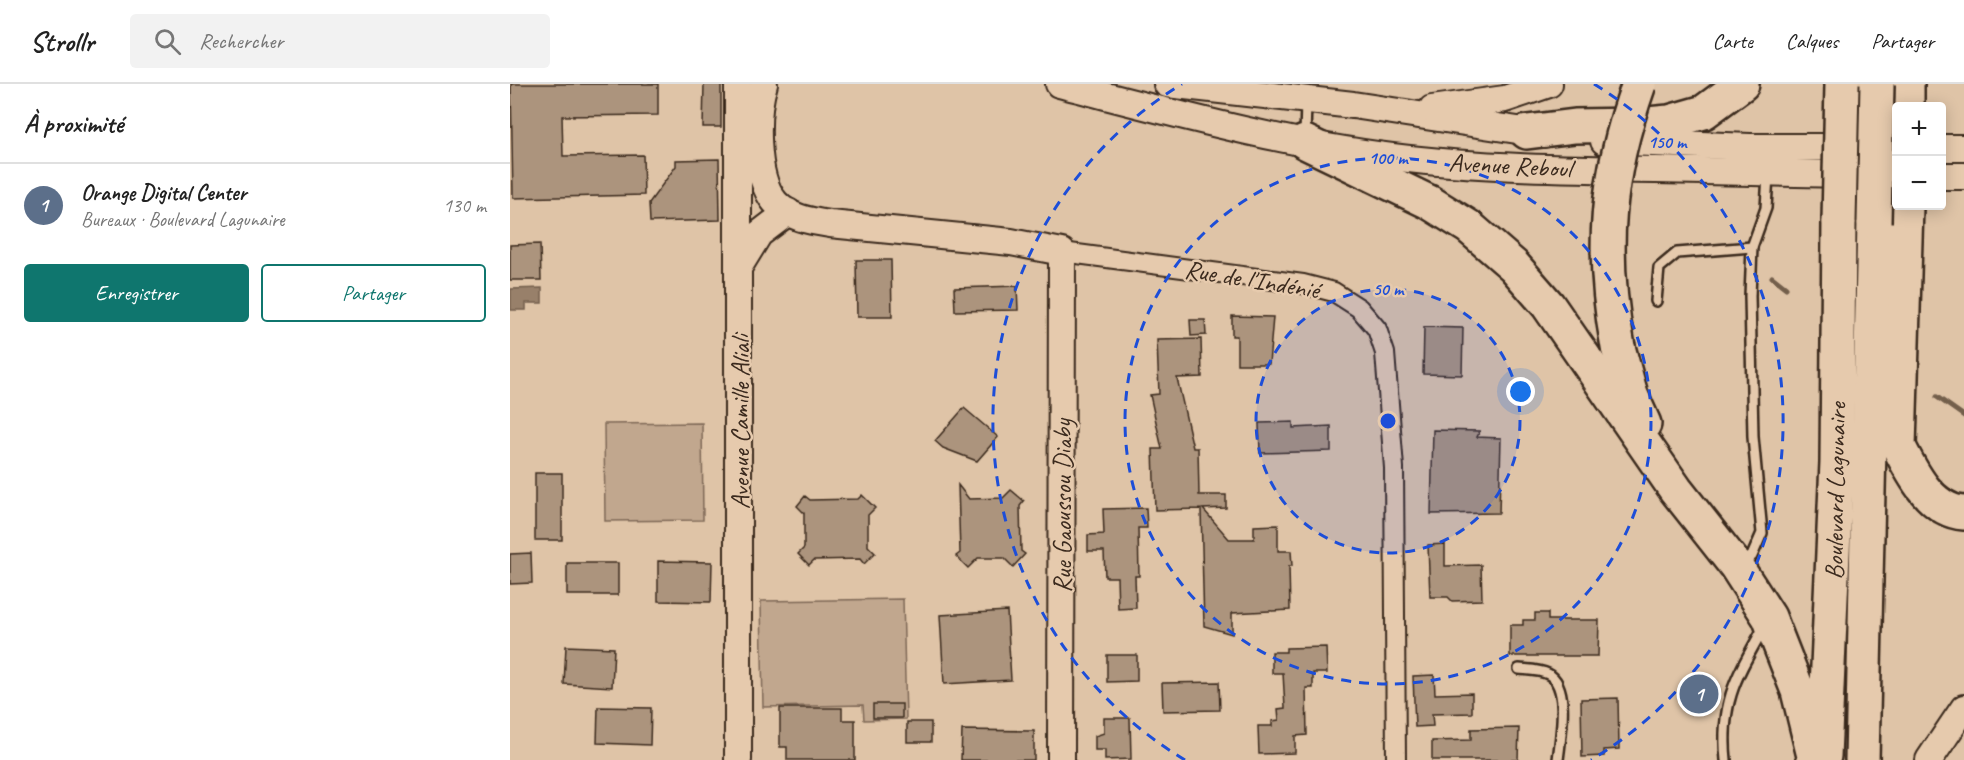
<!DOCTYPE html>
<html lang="fr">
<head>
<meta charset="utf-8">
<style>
  :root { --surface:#fff; --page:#f2f2f2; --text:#222; --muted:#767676; --line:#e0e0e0; --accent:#0f766e }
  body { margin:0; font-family:Caveat,sans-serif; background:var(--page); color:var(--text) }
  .controls { position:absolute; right:18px; top:18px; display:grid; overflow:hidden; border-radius:6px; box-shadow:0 3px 15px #0003 }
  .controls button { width:54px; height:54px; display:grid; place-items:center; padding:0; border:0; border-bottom:2px solid var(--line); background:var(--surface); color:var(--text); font:30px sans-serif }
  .you { position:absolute; left:1011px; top:308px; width:21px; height:21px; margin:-15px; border:4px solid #fff; border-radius:50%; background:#1a73e8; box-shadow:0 0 0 9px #1a73e833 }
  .badge { display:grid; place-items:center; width:39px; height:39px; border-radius:50%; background:var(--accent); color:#fff; font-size:20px; font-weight:700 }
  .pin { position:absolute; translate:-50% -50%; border:3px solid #fff; box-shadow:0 2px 6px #0006 }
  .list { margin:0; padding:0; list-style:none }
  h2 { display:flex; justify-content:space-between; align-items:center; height:78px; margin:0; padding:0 24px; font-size:26px }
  h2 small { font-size:20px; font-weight:400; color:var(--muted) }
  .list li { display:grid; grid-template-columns:39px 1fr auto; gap:18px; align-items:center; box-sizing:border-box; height:84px; padding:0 24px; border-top:2px solid var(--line) }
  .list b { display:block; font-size:22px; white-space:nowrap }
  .list p { margin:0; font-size:20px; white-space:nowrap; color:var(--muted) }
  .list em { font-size:20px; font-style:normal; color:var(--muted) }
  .actions { display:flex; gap:12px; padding:18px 24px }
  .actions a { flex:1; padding:14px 0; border:2px solid var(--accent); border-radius:6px; text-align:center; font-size:21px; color:var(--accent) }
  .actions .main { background:var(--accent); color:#fff }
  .icon { flex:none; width:33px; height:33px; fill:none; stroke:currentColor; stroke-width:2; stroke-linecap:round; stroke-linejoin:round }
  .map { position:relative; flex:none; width:1454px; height:676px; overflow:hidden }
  header { display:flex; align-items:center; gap:36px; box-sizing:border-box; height:84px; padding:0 30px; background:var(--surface); border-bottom:2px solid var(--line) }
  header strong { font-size:28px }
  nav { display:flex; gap:33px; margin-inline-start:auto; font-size:21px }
  .search { width:420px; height:54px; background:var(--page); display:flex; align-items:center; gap:15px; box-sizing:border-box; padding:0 21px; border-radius:6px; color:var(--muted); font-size:22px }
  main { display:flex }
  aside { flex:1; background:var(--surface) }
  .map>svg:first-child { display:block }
</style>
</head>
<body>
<header>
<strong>Strollr</strong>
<div class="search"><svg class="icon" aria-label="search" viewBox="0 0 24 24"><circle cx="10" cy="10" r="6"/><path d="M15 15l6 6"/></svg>Rechercher</div>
<nav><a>Carte</a><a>Calques</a><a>Partager</a></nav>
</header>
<main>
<aside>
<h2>À proximité<small></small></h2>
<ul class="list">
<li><span class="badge" style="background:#5c6f8a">1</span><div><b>Orange Digital Center</b><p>Bureaux · Boulevard Lagunaire</p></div><em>130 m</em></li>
</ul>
<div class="actions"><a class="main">Enregistrer</a><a>Partager</a></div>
</aside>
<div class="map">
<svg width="1454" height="676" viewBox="0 0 1454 676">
  <rect width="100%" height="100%" fill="#dfc4a7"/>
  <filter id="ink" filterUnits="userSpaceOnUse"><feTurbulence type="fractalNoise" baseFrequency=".0167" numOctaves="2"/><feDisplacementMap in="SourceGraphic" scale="12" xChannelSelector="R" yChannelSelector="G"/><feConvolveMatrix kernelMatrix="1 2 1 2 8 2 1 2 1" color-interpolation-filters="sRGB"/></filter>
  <g filter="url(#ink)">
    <g fill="#c1a78e" stroke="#7e6856" stroke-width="1.5">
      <path d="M192,339l1,97 -98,1 -1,-97z"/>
      <path d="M393,515l3,120 -42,1 -1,-15 -100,2 -2,-106z"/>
    </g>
    <path fill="#98806b" stroke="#735e4c" stroke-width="1.5" d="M32,204v15h-16v7h-15v-21z"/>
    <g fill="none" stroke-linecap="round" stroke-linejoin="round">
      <g stroke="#735e4c" stroke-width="5">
        <path d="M1262,193l14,11"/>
        <path d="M1427,313l27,19"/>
      </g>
    </g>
    <g fill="#ac947d" stroke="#3b2a1e" stroke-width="1.5">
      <path d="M1,0h147v31l-96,1 1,40 80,-1 1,40 -131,3z"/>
      <path d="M194,0h17v43h-18z"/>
      <path d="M209,75l1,61 -70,2 -1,-19 27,-37v-6z"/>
      <path d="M30,160l1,36h-31v-35z"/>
      <path d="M346,176h35l1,57h-35z"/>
      <path d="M507,202l1,24 -63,1 -1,-23z"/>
      <path d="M722,232l41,1 -4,47h-32v-28h-5z"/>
      <path d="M680,236h15l1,15 -15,1z"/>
      <path d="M914,243l39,1 -1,47 -39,-1z"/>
      <path d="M691,255l1,38 -25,1 16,70h5l1,47h27v13l-23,1 26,30h25v-13l24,-1v26h13l1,15h-3l1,44 -58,3v21l-28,-8 -3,-117 -46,1 -2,-61h9l-12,-54 9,-1 -2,-54z"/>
      <path d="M454,324l34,29 -21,24 -34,-13 -8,-7z"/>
      <path d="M783,338v6l38,-2v25l-71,2 -1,-30z"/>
      <path d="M923,346l47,1 -3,6 24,1 -2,75 -68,1z"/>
      <rect x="25" y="389" width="27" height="67"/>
      <path d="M448,401l11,14 34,-1 8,-8 13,11 -4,5 1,45 4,3 -12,13 -9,-9h-26l-10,10 -12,-12 4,-3z"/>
      <path d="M352,411l13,13 -7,7v31l7,7 -11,11 -4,-5 -46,1 -5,5 -11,-11 6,-6v-35l-7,-7 8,-10 5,4 48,-1z"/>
      <path d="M636,424l1,20h-9l1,48h-4l1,32 -18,1 -1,-32h-12l-1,-26h-16v-16l16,-1 -1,-25z"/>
      <path d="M935,460v22l36,-1 1,35 -30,1 -4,-4h-18l-2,-52z"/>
      <path d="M21,469l1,30 -22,1v-30z"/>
      <path d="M148,477l54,1 -1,40 -53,-1z"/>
      <rect x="57" y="479" width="51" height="32"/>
      <path d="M497,527l4,69 -67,4 -4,-69z"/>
      <path d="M1025,529h13v7h51l-1,36h-88v-31h13v-5h12z"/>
      <path d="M56,562l48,2 -2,39 -48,-3z"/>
      <path d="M816,563l1,26h-14v15h-7l1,47 -12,1v17l-36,1 -1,-28h14v-5l7,-1 -1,-11 7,-1 -2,-35h-11v-21h14v-4z"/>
      <path d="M597,571h30v26l-30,1z"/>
      <path d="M924,591l1,19 37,-1v20l-40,1 1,12 -18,1 -2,-51z"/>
      <path d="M709,598l1,28 -57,1 -1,-28z"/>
      <path d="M1108,614l1,51 -15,1v6l-22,1 -1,-58z"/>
      <rect x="363" y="620" width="29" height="14"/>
      <path d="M88,623l53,1 -1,37 -53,-2z"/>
      <path d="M270,624h62v12h13v40h-68v-13h-7z"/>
      <path d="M594,634h26l1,41 -26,1v-10h-10v-14l9,-3z"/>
      <rect x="397" y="638" width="24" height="20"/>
      <path d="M1009,644l-1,32h-86v-19l39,-1v-11z"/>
      <path d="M452,646l72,1v29h-73z"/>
    </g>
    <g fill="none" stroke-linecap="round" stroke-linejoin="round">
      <defs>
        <g id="lane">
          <path d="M795,53l1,-35"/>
          <path d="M1146,217l3,-33 18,-15 75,-6"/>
          <path d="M1231,479l11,-7 10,-23 -9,-96 -3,-141 2,-49 14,-39 2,-33"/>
          <path d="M1009,585c9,1 21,1 29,5 23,11 12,66 10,86"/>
          <path d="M1216,676c-6,-59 11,-84 38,-133"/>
        </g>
        <path id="street" d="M552,168l241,32 31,8 25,16 18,21 8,24 9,115 2,292"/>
        <g id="secondary">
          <path d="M228,0v676"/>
          <path d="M254,0c-9,29 -10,93 11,118 14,16 35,19 55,22l181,18 51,10 -1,508"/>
          <path d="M549,0c110,28 221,59 333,73 88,11 176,12 264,13 80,2 160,4 240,5"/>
          <path d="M657,0l186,21 191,29"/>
          <path d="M922,25l73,-10 44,-15"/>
          <path d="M1094,57l146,6h146"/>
          <path d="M1432,64h22"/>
          <path d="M1432,92h22"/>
          <path d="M230,181l19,-31 29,-22"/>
          <path d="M1419,676l35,-52"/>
        </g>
        <g id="highway">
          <path d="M1397,22v-22"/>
          <path d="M1017,48l48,-6 62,-1 32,-3 35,-10 38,-28"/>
          <path d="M795,58l124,60 40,25 45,39 34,39 128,185 60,76 33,51 29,74 17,69"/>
          <path d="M1396,122l-7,241c13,26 32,64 65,66"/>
          <path d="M1108,263l13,48 13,29"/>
          <path d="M1314,672l13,-294 2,-241"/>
          <path d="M1352,676l12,-538"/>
        </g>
      </defs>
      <use href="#lane" stroke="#3b2a1e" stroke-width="14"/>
      <use href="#street" stroke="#3b2a1e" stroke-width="22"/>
      <use href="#secondary" stroke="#3b2a1e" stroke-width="30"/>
      <use href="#highway" stroke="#3b2a1e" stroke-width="38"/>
      <use href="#lane" stroke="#e6caad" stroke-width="9"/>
      <use href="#street" stroke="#e6caad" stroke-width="18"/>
      <use href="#secondary" stroke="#e6caad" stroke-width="26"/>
      <use href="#highway" stroke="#e6caad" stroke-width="33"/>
      <defs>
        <g id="highway-bridge">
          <path d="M1329,137l3,-137"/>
          <path d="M1364,138l3,-138"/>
          <path d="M1108,263c-18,-97 -12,-170 21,-263"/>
        </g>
      </defs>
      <use href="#highway-bridge" stroke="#3b2a1e" stroke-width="38" stroke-linecap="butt"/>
      <use href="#highway-bridge" stroke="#e6caad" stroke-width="33"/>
    </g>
  </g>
  <circle cx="878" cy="337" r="132" fill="#1d4ed8" fill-opacity=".12"/>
  <g fill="none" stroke="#1d4ed8" stroke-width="3" stroke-dasharray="10 8">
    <circle cx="878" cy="337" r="132"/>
    <circle cx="878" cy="337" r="263"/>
    <path d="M675 676A395 395 0 0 1 672 0M1084 0A395 395 0 0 1 1081 676"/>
  </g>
  <g text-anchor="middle" stroke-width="5" stroke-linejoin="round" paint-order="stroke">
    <g font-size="26" fill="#3b2a1e" stroke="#e6caad">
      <text transform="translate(1000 81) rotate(3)" y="9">Avenue Reboul</text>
      <text transform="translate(742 195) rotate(9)" y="9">Rue de l'Indénié</text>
      <text transform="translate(230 338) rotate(-90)" y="9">Avenue Camille Aliali</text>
      <text transform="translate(1325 407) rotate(-89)" y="9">Boulevard Lagunaire</text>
      <text transform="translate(552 422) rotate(-90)" y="9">Rue Gaoussou Diaby</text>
    </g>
  </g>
  <circle cx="878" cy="337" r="9" fill="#1d4ed8" stroke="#e6caad" stroke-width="3"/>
  <g font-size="18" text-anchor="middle" font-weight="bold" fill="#1d4ed8" stroke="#e6caad" stroke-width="5" stroke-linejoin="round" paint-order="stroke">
    <text x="1157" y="64">150 m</text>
    <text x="878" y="80">100 m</text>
    <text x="878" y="211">50 m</text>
  </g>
</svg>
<div class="controls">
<button>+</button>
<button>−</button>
</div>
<div class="you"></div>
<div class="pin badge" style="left:1189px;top:610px;background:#5c6f8a">1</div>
</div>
</main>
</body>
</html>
